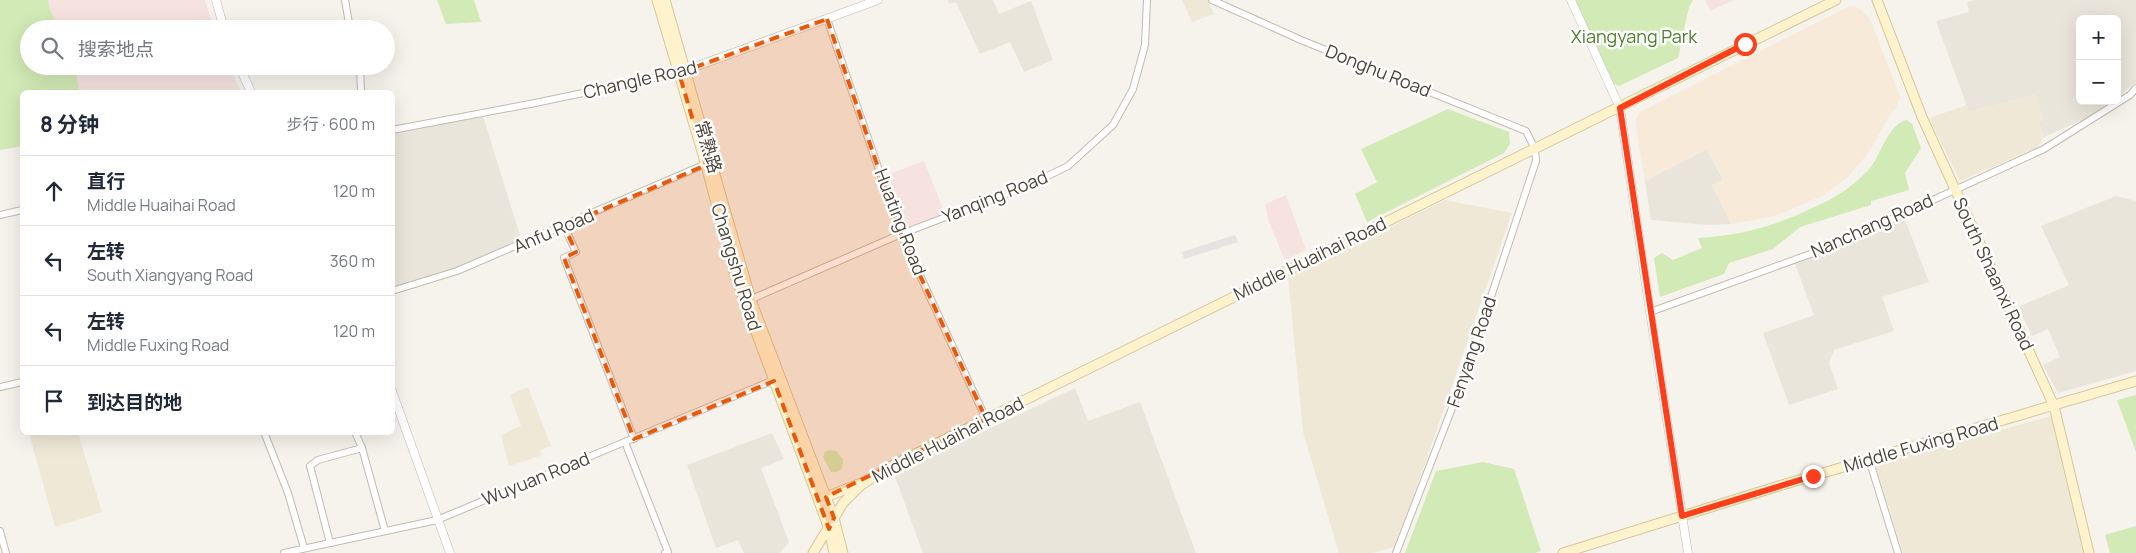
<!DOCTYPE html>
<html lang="zh">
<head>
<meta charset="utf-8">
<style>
  :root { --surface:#fff; --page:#f6f6f7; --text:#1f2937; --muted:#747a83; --line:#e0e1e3 }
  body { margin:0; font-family:Manrope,"Noto Sans SC",sans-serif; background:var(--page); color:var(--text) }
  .controls { position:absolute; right:15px; top:15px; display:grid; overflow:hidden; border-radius:8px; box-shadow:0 5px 20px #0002 }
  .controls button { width:45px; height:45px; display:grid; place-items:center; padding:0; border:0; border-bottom:1px solid var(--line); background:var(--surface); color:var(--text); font:25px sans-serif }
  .stop { position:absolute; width:15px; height:15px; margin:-11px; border:4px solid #fc3f1d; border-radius:50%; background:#fff }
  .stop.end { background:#fc3f1d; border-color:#fff; box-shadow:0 1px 5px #0008 }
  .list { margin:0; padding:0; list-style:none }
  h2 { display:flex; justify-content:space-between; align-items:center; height:65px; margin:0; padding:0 20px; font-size:21px }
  h2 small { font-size:16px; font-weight:400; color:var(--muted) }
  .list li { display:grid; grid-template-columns:32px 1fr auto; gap:15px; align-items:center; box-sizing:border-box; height:70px; padding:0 20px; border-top:1px solid var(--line) }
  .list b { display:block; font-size:19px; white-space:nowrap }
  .list p { margin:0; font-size:16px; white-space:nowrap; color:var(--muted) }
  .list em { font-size:16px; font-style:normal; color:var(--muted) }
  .icon { flex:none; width:28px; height:28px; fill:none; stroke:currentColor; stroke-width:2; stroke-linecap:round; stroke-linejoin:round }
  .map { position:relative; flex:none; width:2136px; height:553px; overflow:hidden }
  .search { position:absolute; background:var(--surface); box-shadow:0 5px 20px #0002; left:20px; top:20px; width:375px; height:55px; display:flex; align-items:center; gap:12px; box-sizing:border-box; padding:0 18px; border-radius:28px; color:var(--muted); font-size:19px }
  .panel { position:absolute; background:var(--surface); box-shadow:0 5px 20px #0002; left:20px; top:90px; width:375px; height:345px; border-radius:8px }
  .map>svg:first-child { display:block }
</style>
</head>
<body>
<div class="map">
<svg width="2136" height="553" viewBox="0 0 2136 553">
  <rect width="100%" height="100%" fill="#f6f3ec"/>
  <g fill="#eae5da">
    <path d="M948,0h45l6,14 32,-13 22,59 -29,12 -14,-30 -30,12 -24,-52 -7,2z"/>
    <path d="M1975,0h161v82l-19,16v-79h-37v82h33l-26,17 -43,19 -6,-15 5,-2 -8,-25 -66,17 -33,-91 33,-9 -2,-10z"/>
    <path d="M483,116l39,126 -67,26 -62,20 -1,-154z"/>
    <path d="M1707,149l16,31 -11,5 19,39 -23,1 -57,-5 -6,-39z"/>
    <path d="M2116,196l20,5v170l-78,22 -15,-28 17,-8 -12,-28 -16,7 -14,-29 51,-22 -28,-59z"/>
    <path d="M1904,217l25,65 -47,15 12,34 -60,19 -5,13 9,26 -49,16 -26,-72 51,-18 -19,-51z"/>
    <path d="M1075,388l13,33 52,-19 56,151h-273l-29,-79z"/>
    <path d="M772,433l12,26 -23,9 28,74 -9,11h-36l-6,-13 -22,8 -29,-83z"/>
  </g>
  <path fill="#f7ead8" d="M1850,6l9,2 11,11 30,77 -3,11 -8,9 -20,36 -20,24 -25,19 -49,21 -44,8 -19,-39 11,-6 -16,-30 -62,32 -9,-55v-7l4,-7z"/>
  <g fill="#efe8d6">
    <path d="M1182,0h25l7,14 -22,8z"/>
    <path d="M2035,95l9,25 -6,2 6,15 -7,11 -77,33 -31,-63 38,-13 2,7z"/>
    <path d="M1445,200l67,13 -97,279 -21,55 -21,6h-34l-36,-121 -15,-155z"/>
    <path d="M528,387l23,59 -11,4 2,5 -33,11 -8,-31 20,-9 -11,-31z"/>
    <path d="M2051,416l34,137h-182l-28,-89z"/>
    <path d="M29,433h49l24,79 -47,15z"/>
  </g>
  <g fill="#f6e3e0">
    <path d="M0,0h205l9,29h-185v37h200l12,26h-219v54l-22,4z"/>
    <path d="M1705,0h29l-24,11z"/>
    <path d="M924,161l21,53 -43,17 -18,-55z"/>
    <path d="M1286,195l20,55 -21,10 -17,-40 -3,-16z"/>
  </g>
  <g fill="#d2eab5">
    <path d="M0,0h48l1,8 10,21h-30v37h46l4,26h-57v54l-22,4z"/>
    <path d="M437,0h37l7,22 -35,2z"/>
    <path d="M1572,0h121l-4,7 -11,51 -59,28 -7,-4z"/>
    <path d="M1448,109l61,23 1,12 -6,9 -137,69 -12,-28 22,-12 -16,-33z"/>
    <path d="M1907,120l5,4 9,24 -16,25 4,17 -38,11v4l-71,22 -27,22 -44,14 -5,11 -64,23 -6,-39 8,-5 11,7 29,-12 -4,-10c43,-3 75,-11 114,-30 14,-6 28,-13 40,-23 6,-5 14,-12 19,-18 11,-15 17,-43 36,-47z"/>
    <path d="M2136,395v57l-19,-52z"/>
    <path d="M830,450l6,1 7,8 -1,10 -6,3h-5l-8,-15 2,-5z"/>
    <path d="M1483,462l31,7 27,82 -6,2h-130l31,-82z"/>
    <path d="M2136,526v27h-26l-5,-18z"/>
  </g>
  <path fill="#e5e3e0" d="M1235,235l3,7 -54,17 -2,-7z"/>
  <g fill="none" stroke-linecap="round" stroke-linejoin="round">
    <defs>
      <g id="minor">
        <path d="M345,0l5,29"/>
        <path d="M1212,0l89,40 225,91 9,18 1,12 -70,211 -70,181"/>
        <path d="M827,19l74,215 85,185"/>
        <path d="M360,66l1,26"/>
        <path d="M392,130l143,-27 144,-30"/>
        <path d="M0,215l22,-5"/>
        <path d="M564,226l12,26 -12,6 70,181"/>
        <path d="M392,291l65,-20 251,-108"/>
        <path d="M747,301l154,-67 124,-47 43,-21 45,-41 20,-36 12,-44 2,-45"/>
        <path d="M1650,312l163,-59 72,-31 159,-73 86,-54 6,-7"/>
        <path d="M0,387l22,-5"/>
        <path d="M264,432l24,61 16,55"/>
        <path d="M355,432l7,16 23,83"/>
        <path d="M625,442l43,110 -3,1"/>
        <path d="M1869,459l29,94"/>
        <path d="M0,531l6,22"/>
        <path d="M330,543l-20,-77 8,-6 44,-12"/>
        <path d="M284,553l153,-33 339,-141"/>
      </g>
      <g id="tertiary">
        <path d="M216,0l8,29"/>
        <path d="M1571,0l49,108 30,204 38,241"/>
        <path d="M239,66l12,26"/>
        <path d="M681,72l197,-72"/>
        <path d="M392,391l58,162"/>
      </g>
      <g id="secondary">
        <path d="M657,0l49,165 29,111 79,212 15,41 5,24"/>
        <path d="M665,0l86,300 83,218 9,35"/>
        <path d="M1877,0l45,117 132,289 35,147"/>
        <path d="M826,497l35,-14"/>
        <path d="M813,553l30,-50 17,-17 27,-18 949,-468"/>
        <path d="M1563,553l219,-68 354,-104"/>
      </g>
    </defs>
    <use href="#minor" stroke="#c2bbae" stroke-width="8"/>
    <use href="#tertiary" stroke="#c2bbae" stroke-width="9"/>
    <use href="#secondary" stroke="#d6c79b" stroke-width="11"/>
    <use href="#minor" stroke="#fff" stroke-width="6"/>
    <use href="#tertiary" stroke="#fff" stroke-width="8"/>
    <use href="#secondary" stroke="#fff3cd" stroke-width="9"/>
  </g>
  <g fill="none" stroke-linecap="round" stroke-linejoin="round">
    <path stroke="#fc3f1d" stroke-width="6" d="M1745,44l-125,64 62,408 131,-40"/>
  </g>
  <path fill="#e8590c" fill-opacity="0.2" stroke="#e8590c" stroke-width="4" stroke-dasharray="10 6" stroke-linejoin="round" d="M827,19l74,215 85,185 -160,78 8,21 -5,11 -55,-148 -140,58 -70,-181 12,-6 -12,-26 142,-61 -27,-92z"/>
  <g text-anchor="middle" stroke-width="5" stroke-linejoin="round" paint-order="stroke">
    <g font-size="18" fill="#4a7f2a" stroke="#fff">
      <text x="1634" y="43">Xiangyang Park</text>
    </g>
    <g font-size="18" fill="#4b4439" stroke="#fff">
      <text transform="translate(1378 71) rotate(22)" y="6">Donghu Road</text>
      <text transform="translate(640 80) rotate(-13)" y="6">Changle Road</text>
      <text transform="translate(708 147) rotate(74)" y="6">常熟路</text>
      <text transform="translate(995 197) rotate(-22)" y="6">Yanqing Road</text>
      <text transform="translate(900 222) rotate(69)" y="6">Huating Road</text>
      <text transform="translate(1872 226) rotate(-24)" y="6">Nanchang Road</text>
      <text transform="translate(554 231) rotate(-23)" y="6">Anfu Road</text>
      <text transform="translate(1310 259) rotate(-26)" y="6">Middle Huaihai Road</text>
      <text transform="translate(736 267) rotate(73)" y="6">Changshu Road</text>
      <text transform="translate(1993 274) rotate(65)" y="6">South Shaanxi Road</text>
      <text transform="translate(1472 352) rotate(-71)" y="6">Fenyang Road</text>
      <text transform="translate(948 440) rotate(-27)" y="6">Middle Huaihai Road</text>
      <text transform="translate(1921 445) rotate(-16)" y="6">Middle Fuxing Road</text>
      <text transform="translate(536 479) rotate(-22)" y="6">Wuyuan Road</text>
    </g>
  </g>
</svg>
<div class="controls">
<button>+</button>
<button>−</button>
</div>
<div class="stop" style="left:1745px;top:44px"></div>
<div class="stop end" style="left:1813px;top:476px"></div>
<div class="search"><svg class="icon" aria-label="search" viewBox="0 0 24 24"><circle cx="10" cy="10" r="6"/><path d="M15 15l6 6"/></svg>搜索地点</div>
<section class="panel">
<h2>8 分钟<small>步行 · 600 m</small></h2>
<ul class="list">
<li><svg class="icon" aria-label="ahead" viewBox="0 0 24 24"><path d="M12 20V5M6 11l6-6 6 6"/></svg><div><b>直行</b><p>Middle Huaihai Road</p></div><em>120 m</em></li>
<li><svg class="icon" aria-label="left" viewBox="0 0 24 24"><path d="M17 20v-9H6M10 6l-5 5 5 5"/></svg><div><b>左转</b><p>South Xiangyang Road</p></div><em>360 m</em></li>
<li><svg class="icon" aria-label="left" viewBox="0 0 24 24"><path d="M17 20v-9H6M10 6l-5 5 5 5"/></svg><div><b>左转</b><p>Middle Fuxing Road</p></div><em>120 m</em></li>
<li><svg class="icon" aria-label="arrive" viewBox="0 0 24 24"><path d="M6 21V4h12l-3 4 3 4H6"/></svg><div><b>到达目的地</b></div></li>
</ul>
</section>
</div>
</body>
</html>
